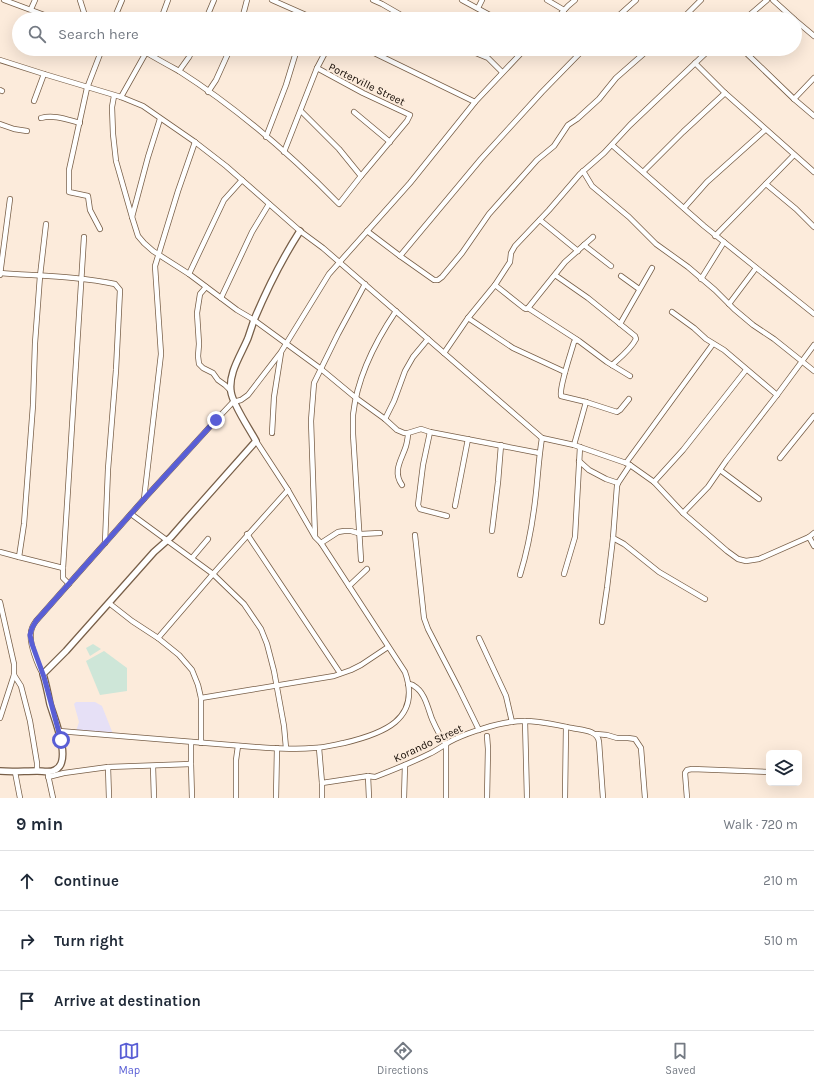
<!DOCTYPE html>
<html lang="en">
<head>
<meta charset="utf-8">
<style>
  :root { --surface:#fff; --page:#f2f2f3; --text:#1f2937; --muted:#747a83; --line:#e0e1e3; --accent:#595ed5 }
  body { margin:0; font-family:Karla,sans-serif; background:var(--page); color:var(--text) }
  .controls { position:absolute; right:12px; bottom:12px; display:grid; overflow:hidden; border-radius:6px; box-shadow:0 4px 16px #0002 }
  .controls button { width:36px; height:36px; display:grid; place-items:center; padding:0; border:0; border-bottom:1px solid var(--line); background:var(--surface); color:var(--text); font:20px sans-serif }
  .stop { position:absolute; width:12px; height:12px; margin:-9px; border:3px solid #595ed5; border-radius:50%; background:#fff }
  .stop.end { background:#595ed5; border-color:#fff; box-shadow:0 1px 4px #0008 }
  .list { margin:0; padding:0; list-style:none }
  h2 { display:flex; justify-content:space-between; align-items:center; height:52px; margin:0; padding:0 16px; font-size:17px }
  h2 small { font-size:13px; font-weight:400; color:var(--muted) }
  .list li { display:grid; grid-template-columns:26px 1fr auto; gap:12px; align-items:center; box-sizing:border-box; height:60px; padding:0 16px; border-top:1px solid var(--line) }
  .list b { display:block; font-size:15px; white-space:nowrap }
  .list em { font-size:13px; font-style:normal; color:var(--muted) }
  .icon { flex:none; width:22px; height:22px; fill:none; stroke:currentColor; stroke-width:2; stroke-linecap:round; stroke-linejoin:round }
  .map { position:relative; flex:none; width:814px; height:798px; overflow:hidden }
  .search { position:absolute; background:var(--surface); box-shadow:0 4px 16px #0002; left:12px; right:12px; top:12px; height:44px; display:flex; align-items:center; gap:10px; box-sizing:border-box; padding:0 14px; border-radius:22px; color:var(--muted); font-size:15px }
  .sheet { height:232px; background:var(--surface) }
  nav { display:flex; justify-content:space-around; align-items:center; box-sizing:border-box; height:56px; border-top:1px solid var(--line); background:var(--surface); font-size:11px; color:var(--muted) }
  nav a { display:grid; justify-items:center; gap:2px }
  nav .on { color:var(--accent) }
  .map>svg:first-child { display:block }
</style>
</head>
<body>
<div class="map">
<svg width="814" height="798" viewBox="0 0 814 798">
  <rect width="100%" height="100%" fill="#fcebdb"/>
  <path fill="#e6e0f6" d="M76,702h19l7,4 11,28 -37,-3 3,-9 -5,-18z"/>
  <g fill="#cee6d8">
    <path d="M93,644l8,5 -11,7 -4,-8z"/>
    <path d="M104,651l23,17v23l-27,4 -14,-34z"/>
  </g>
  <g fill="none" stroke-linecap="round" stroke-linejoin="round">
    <defs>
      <g id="minor">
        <path d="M4,0l51,19"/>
        <path d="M80,0l6,19"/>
        <path d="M272,0l43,19"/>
        <path d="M373,0l9,4 26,15"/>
        <path d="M462,0l35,19"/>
        <path d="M547,0l17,10"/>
        <path d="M773,0l21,19"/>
        <path d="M478,8l4,-8"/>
        <path d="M31,9l4,-9"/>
        <path d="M242,17l6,2"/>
        <path d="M114,19l8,-19"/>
        <path d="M161,19l7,-19"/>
        <path d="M206,19l8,-19"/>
        <path d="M242,19l5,-19"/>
        <path d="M556,19l12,-13 7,-6"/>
        <path d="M615,19l21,-19"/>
        <path d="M682,19l19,-19"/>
        <path d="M745,19l22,-19"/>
        <path d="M795,20l19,16"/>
        <path d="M795,30l5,-5"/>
        <path d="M366,49l109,53"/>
        <path d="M466,49l22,9 14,14"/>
        <path d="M742,49l52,50 20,17"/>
        <path d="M147,53c10,6 21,12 32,18 58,37 112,84 160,133l22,-28 46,-55 3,-6 -47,-22 -46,-25"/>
        <path d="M0,60l44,14 77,23 22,9 52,36 31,24 74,65 23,17 219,190 32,7 52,18 4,2 24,17 29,31 44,38 11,8 8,2 13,-2 50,-22 5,-4"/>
        <path d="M695,63l30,30 89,79"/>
        <path d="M179,71l10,-14 4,-8"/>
        <path d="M0,90l2,1"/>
        <path d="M208,92l8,-12 14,-31"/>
        <path d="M114,96l-2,11 1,27 3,27 16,56 6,19 6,7 9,8 36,23 48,36 17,10 67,49 35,29 29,21 12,11 7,3h4l13,-4 9,3 109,21"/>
        <path d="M121,97l27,-48"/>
        <path d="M794,99l20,-21"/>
        <path d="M34,101l10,-27"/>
        <path d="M301,111l38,38 22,27"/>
        <path d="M354,112l36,30"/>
        <path d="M41,118c13,-4 27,2 39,5"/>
        <path d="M0,124l14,5 13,2"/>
        <path d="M266,137l20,-52 11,-36"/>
        <path d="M612,145l92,81 20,16 -23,37"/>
        <path d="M284,152l33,-84 10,-19"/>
        <path d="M583,171l9,15 37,31 27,27 32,23 27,23 19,19 19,16 21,14 40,32"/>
        <path d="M643,172l40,-40 42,-39"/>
        <path d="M766,184l30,25 18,18"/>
        <path d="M684,208l23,-26 58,-52"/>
        <path d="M132,217l16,-60 12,-38"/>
        <path d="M540,220l38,31"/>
        <path d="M46,224l-6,52 -5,67 -2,62 -9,119 -5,33 44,11"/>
        <path d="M100,229l-10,-19 -2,-14 -19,-4v-22l18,-82 15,-39"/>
        <path d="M367,231l33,25 34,24h4l4,-3 20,-24 27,-39 48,-54 17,-14 14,-21 9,-6 22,-20 17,-21 33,-29"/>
        <path d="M715,236l79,-81"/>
        <path d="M724,242l90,72"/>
        <path d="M584,245l27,21"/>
        <path d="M400,256l81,-97 61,-67 42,-43"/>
        <path d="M0,273c38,3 78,3 115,11l5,6 -4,80 -8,99 -3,74"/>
        <path d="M189,274l35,-74 18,-20"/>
        <path d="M0,275l10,-76"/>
        <path d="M555,275l33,23 47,38 1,3c-5,10 -15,18 -24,26"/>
        <path d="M621,276l18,13"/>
        <path d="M495,285l29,23 2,1 2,-1 37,-46 28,-25"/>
        <path d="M206,287l-6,7 -3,19 2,31 -1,12 1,8 4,4 10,5 5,7 7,5 6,6"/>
        <path d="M221,298l31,-66 17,-28"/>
        <path d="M729,304l27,-36"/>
        <path d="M528,308l51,33 28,21 23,14"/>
        <path d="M672,312l22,16 12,11 18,11 53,45"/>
        <path d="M468,318l45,30 52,24"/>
        <path d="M620,324l32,-56"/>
        <path d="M577,340l-3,2c-3,11 -15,45 -13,54l25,6 31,10 3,-2 9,-11"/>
        <path d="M444,353l24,-35 27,-33 15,-23 1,-9 4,-7 34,-36 31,-36 24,-21 26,-28 80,-76"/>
        <path d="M385,419l9,-18 11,-30 8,-14 15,-18"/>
        <path d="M430,432l-7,33 -5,40 2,4 27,7"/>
        <path d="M272,433l2,-36 7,-44"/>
        <path d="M574,445l12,-43"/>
        <path d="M780,458l34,-42"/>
        <path d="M579,461l10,9 17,9 12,4"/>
        <path d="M626,463l87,-119"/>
        <path d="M630,465l-12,18 -1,3 -4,52 11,6 35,28 46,27"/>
        <path d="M720,470l39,29"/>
        <path d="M654,482l29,-32 63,-80"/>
        <path d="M402,485c-10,-14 0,-26 4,-39 1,-4 2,-9 2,-13"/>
        <path d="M144,499l17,-145 -6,-88 23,-75 17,-49"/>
        <path d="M455,506l13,-67"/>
        <path d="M683,513l25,-26 18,-26 51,-66 37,-50"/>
        <path d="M131,514l82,60 31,30 17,25 6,15 7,27 10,55 2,22"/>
        <path d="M492,531l6,-49 3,-37"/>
        <path d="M247,534l93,139"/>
        <path d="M415,535l9,83 4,11 31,60 20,41"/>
        <path d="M315,536l-4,-115 3,-38 24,-49 27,-50"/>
        <path d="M809,537l5,9"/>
        <path d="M321,543l17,-11 6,-1h7l10,3 19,-1"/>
        <path d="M0,552l19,5"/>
        <path d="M192,558l16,-19"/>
        <path d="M361,560l-8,-126c0,-6 0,-13 0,-19 4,-37 22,-73 43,-104"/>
        <path d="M564,574l11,-37 5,-90"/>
        <path d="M520,575c8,-26 13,-54 16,-82 2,-19 3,-37 6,-55"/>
        <path d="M69,584l-6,-6v-10l21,-331"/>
        <path d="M349,586l18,-17"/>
        <path d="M0,602l14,62v11l7,11 9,35 7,42v8"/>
        <path d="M109,603l23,18 26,17 21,17 13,15 6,15 3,13v45"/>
        <path d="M602,622l5,-34 6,-50"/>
        <path d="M158,638l55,-64 75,-84"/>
        <path d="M479,638l27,58 6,26"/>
        <path d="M43,674c-5,-8 -14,-31 -12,-41 0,-4 2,-8 5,-12l108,-122 72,-79 17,-18 8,-2 7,-5 33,-43 48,-78 81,-91 65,-81 50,-53"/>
        <path d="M408,684c2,0 5,1 6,2 11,6 14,23 18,33 4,9 8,18 14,25v54"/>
        <path d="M201,698l133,-22 17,-6 10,-5 27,-18"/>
        <path d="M0,718l14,-43"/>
        <path d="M525,721l2,77"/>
        <path d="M59,731l196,16c19,1 39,3 58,1 10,0 21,-3 31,-5 38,-9 78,-23 61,-71l-84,-129 -6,-6 -27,-47 -32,-49"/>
        <path d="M596,734l11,1 10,3h11l7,1 6,9 4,50"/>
        <path d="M487,736l1,13 -1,49"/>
        <path d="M191,742v22l1,34"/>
        <path d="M319,748l3,35v15"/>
        <path d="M153,766l1,32"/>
        <path d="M108,767l1,31"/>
        <path d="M15,772l5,26"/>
        <path d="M48,775l5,23"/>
        <path d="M368,776l1,22"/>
        <path d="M48,777l16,-4 44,-6 83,-3"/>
        <path d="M322,783l46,-7 7,1c18,-7 36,-14 54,-23 9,-4 17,-11 26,-15 15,-7 40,-15 56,-17 20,-3 41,2 61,6 9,2 26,2 27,14l4,56"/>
        <path d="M236,798v-38l2,-14"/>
        <path d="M276,798l1,-50"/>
        <path d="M404,798l1,-33"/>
        <path d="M565,798l1,-71"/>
        <path d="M687,798l-2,-25 2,-3 5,-1 77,3"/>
      </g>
      <path id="tertiary" d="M0,771c12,1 24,0 37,0 6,0 13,2 18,-1 18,-8 -1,-52 -5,-66 -2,-10 -4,-20 -7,-30l23,-23 88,-99 17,-15 14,-16 71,-80c-7,-13 -23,-36 -25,-49 -3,-19 10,-37 17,-54 2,-6 4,-12 6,-18 13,-31 28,-61 46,-89"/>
    </defs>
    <use href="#minor" stroke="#785f48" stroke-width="6"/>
    <use href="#tertiary" stroke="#785f48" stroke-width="8"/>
    <use href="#minor" stroke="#fff" stroke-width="4.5"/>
    <use href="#tertiary" stroke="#fff" stroke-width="5.5"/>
  </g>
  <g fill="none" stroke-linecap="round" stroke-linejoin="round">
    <path stroke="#595ed5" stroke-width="5" d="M61,740l-17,-63 -12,-33 -2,-9 2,-7 4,-7 108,-122 72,-79"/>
  </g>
  <g text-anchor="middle" stroke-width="4" stroke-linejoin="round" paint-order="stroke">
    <g font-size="11" fill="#130a03" stroke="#fcebdb">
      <text transform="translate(367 84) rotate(26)" y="4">Porterville Street</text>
      <text transform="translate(428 743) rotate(-25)" y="4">Korando Street</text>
    </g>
  </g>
</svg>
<div class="controls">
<button><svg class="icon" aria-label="layers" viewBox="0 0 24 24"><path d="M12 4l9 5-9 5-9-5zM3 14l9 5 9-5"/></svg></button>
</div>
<div class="stop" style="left:61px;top:740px"></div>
<div class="stop end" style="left:216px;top:420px"></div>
<div class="search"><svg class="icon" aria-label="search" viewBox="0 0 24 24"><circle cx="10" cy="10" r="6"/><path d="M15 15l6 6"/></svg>Search here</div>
</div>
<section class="sheet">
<h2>9 min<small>Walk · 720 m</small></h2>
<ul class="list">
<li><svg class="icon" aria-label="ahead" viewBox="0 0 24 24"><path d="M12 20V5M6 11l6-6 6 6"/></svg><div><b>Continue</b></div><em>210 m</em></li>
<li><svg class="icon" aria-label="right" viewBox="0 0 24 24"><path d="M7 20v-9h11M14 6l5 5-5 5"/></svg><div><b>Turn right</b></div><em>510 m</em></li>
<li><svg class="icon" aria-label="arrive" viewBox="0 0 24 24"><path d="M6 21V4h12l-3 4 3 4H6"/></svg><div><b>Arrive at destination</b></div></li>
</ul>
</section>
<nav>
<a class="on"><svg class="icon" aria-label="map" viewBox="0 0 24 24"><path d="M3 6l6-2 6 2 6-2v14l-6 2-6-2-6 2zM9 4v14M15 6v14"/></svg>Map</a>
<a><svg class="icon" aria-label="directions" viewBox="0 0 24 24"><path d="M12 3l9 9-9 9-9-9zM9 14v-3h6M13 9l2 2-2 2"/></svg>Directions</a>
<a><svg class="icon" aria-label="saved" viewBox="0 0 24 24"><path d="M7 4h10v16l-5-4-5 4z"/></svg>Saved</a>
</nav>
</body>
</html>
